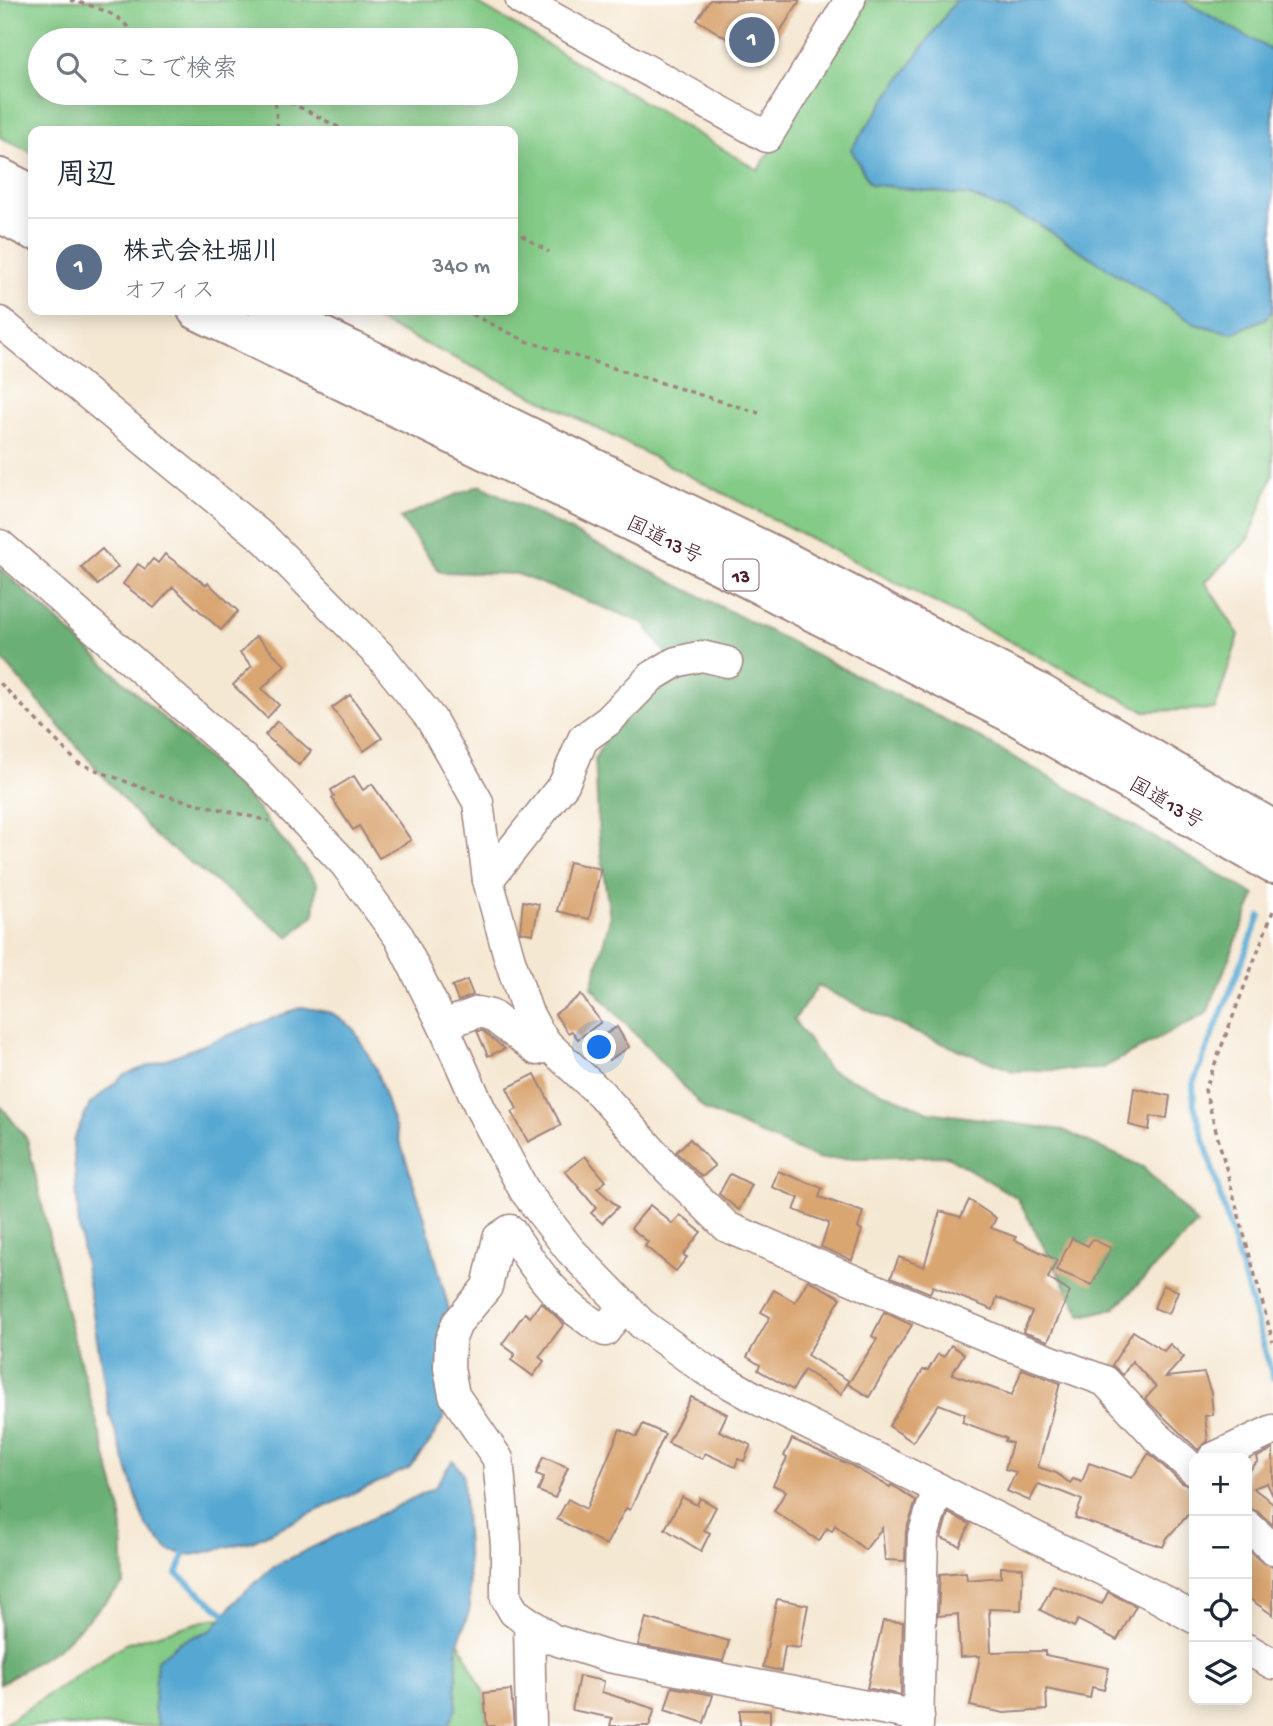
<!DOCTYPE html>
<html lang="ja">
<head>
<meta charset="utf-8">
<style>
  :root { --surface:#fff; --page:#f6f6f7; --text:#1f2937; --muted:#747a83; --line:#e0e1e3; --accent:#2563eb }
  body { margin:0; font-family:"Gochi Hand","Klee One",sans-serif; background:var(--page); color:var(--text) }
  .controls { position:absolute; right:21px; bottom:21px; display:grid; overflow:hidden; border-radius:14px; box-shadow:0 4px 18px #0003 }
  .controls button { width:63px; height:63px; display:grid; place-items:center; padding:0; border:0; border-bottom:2px solid var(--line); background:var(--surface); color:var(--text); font:35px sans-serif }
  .you { position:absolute; left:600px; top:1048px; width:24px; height:24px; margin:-18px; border:5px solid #fff; border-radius:50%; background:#1a73e8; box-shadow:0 0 0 10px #1a73e833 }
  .badge { display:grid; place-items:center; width:46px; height:46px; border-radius:50%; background:var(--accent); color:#fff; font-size:23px; font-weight:700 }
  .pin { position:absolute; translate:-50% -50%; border:4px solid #fff; box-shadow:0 2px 7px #0006 }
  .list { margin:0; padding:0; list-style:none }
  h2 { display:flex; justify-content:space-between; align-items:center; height:91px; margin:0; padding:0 28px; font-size:30px }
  h2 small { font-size:23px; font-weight:400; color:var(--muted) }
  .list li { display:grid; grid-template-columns:46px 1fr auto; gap:21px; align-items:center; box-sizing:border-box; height:98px; padding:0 28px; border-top:2px solid var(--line) }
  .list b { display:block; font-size:26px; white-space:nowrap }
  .list p { margin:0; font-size:23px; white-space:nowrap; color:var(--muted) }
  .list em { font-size:23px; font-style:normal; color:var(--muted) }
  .icon { flex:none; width:38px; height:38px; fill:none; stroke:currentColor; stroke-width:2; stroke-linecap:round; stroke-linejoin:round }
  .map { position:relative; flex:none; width:1273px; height:1726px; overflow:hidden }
  .search { position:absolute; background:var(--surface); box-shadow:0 4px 18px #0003; left:28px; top:28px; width:490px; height:77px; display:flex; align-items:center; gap:18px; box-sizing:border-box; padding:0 24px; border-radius:38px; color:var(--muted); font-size:26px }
  .panel { position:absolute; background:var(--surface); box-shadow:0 4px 18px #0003; left:28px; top:126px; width:490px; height:189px; border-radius:14px }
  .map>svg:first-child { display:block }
</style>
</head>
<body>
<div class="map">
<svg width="1273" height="1726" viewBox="0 0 1273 1726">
  <rect width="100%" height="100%" fill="#fff"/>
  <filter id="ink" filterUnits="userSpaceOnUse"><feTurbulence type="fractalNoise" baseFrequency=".0143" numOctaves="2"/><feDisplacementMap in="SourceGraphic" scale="14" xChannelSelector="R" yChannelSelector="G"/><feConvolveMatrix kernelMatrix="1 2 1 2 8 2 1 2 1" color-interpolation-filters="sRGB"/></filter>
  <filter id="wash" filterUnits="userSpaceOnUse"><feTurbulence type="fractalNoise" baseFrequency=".00686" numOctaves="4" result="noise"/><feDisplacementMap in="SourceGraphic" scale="28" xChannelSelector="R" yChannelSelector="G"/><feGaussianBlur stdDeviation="1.57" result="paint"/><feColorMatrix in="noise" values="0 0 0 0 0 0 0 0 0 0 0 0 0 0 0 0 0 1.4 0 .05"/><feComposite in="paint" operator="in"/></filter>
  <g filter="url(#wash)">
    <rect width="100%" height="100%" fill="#f5e8d3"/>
    <g fill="#84cb87" stroke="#677559" stroke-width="2" fill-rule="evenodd">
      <path d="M0,0h472l286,170 109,-170h89l-105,149 19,35 100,12 65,26 160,102 37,9 34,-15 7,-9v165l-24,65 -44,43 34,53 -24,74 -70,2 -597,-308 -193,-93h158v-179h-480v22l-33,-16zM40,40h466v53h-466z"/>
      <path d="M1182,0h91v51z"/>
      <path d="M441,1605l43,88 3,33h-486l124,-82 85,-25z"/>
    </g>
    <g fill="#6baf74" stroke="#5a6750" stroke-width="2">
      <path d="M480,485l493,249 282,161 -48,118 -106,56 -88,2 -99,-39 -96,-46 -24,34 35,50 100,42 134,18 80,37 54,57 -82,84 -33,8 -65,-118 -70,-42 -129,3 -113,-49 -113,-123 18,-69 -11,-80 -4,-80 35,-62 54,-16 -40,-57 -127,-49 -77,-2 -40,-54z"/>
      <path d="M0,568l244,224 73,91 -3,32 -25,22 -134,-101 -155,-179z"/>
      <path d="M0,1105l27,34 38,167 56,205 3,72 -65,65 -59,36z"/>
    </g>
    <g fill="#57a8d2" stroke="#50647e" stroke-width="2">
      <path d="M956,0h226l91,51v258l-7,9 -34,15 -37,-9 -160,-102 -65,-26 -100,-12 -19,-35z"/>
      <path d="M302,1007l30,6 21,15 23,41 48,146 25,95 2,94 -21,38 -21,26 -157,73 -59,14 -23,-4 -24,-25 -37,-114 -30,-184 -6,-87 17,-37 34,-29z"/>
      <path d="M453,1460l10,14 7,134 -13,39 -1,62 -8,17h-289l-5,-16 3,-50 23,-18 32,-12 28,-34 34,-30 160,-78z"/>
    </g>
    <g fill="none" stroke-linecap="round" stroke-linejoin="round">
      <g stroke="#57a8d2" stroke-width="6">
        <path d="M1260,916l-67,168 1,21 79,273"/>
        <path d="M185,1553l-8,21 48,40"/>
      </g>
    </g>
    <g id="blocks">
      <g fill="#d9a571">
        <path d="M710,0h90l-38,60 -65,-40z"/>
        <path d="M102,549l16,18 -20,18 -17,-18z"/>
        <path d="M165,554l41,31 2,-2 30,28 -17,19 -48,-43 -19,21 -31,-24 15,-20 7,5 8,-10 5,4z"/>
        <path d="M256,636l29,29 -23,24 17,16 -12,13 -34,-33 19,-19 -12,-13z"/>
        <path d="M350,695l32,43 -18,13 -32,-43z"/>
        <path d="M277,721l34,30 -12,14 -34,-30z"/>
        <path d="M354,776l9,14 9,-6 39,56 -32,18 -20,-32 -6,4 -21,-32 2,-2 -3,-6z"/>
        <path d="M569,862l32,7 -12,50 -32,-8z"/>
        <path d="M523,901l16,3 -6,30 -13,-2z"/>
        <path d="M467,980l6,15 -15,6 -6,-15z"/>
        <path d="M581,995l20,27 -23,17 -6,-8 -4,2 -13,-19z"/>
        <path d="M617,1027l12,20 -20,13 -13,-20z"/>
        <path d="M477,1031h6l22,18 -17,7z"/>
        <path d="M535,1074l26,51 -33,17 -16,-30 5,-3 -10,-21z"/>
        <path d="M1134,1088l36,8 -3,22 -16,-2 -2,14 -20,-5z"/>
        <path d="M690,1139l25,27 -13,11 -26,-25z"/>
        <path d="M585,1156l21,25 -9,7 21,19 -16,16 -11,-10 5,-5 -31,-37z"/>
        <path d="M778,1171l44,17 -3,9 44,15 -5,16 4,2 -10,30 -31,-13 8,-24 -35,-13 5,-12 -27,-11z"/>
        <path d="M730,1174l22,11 -13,25 -20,-16z"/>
        <path d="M969,1200l27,18 -5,10 25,9 -1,3 42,20 -9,18 22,14 -22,49 -25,-9 9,-20 -35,-15 -4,13 -60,-24 -3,7 -39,-16 8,-20 25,10 16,-56 21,6z"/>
        <path d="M650,1205l23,19 7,-9 21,17 -18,23 4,2 -11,14 -31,-25 3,-4 -17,-14z"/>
        <path d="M1072,1238l16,8 4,-7 19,9 -19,37 -36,-15z"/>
        <path d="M808,1280l33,18 -34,57 42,26 -8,13 -37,-24 -11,20 -35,-20 2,-5 -13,-8 23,-40 -9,-5 13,-22 21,12z"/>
        <path d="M1163,1285l15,6 -9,23 -15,-6z"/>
        <path d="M541,1302l23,22 -25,33 5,4 -11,15 -22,-16 4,-6 -13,-10 23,-31 5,4z"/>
        <path d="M884,1312l28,13 -43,72 -21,-13 29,-45 -5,-3z"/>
        <path d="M1133,1331l31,20 6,-7 14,13 -18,20 38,-4 7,20 2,22 -8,1 3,25 -10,9 -53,-51 11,-12 -24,-26 -9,14 -11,-10z"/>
        <path d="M951,1345l13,9 -12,20 60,21 10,-26 38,14 -22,84 18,6 14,10 3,-4 9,3 7,-19 43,15 17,-25 33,30 12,4v21l-27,30 -4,9 -88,-29 7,-18 -20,-8 -24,-8 -8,17 -23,-10 9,-19 -11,-3 7,-26 -7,-2 1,-3 -44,-16 3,-8 -26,-10 -26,38 -24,-16 34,-56h5l10,-16 6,3z"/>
        <path d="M691,1397l36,17 -8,17 32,14 -7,16 -6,-2 -3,8 -30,-14 -3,6 -34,-16z"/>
        <path d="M643,1424l22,10 -35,76 -4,-2 -20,37 -49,-26 11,-20 18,10 34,-80 17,8z"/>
        <path d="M792,1439l60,27 38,21 1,-2 6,3 19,13 -10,30 -1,30 -20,-1 -3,-32 -17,22 -30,-25 -3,6 -5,-3 -8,13 -45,-30 12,-20 -13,-6 14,-27 -3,-2z"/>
        <path d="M1273,1449v47l-6,-13 -14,5 20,15v22l-15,-13 -11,-4v-35l11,-12 -1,-4z"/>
        <path d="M543,1457l25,10 -13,31 -17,-7 6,-14 -8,-3z"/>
        <path d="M682,1497l15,8 3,-7 16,9 -12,23 6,3 -9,18 -36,-22z"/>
        <path d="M948,1513l22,11 -10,22 -19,-8z"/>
        <path d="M1247,1549l15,13 11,4v49l-26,-18z"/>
        <path d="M1001,1567l22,1 -2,42 -32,-1 2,43 54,-1v4l64,13 -5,22 -12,-3 -2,11 -44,-9 1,21 -43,3 -34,-7 10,-50 -20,1 -2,-43 -20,2 2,-42 26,-2 1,8 34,-3z"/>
        <path d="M1053,1585l49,19 6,-12 28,14 -19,34 -39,-20 -4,7 -34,-17z"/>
        <path d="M777,1599l31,6 -8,43 -15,-2 -4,25 -18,-4z"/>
        <path d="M646,1618l83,23 -6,20 -85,-16z"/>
        <path d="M883,1621l20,1 -2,73 -34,-7z"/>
        <path d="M579,1676l25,5 -2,11 53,17 -6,17h-39l2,-8 -40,-8z"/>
        <path d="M672,1687l41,8 -9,28 -39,-13z"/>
        <path d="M511,1690l3,36h-27l-3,-33z"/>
        <rect x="740" y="1710" width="30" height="16"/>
      </g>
    </g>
  </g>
  <g filter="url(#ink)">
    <use href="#blocks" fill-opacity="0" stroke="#a0847f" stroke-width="2"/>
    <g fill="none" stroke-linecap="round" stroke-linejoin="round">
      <defs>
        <g id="minor">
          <path d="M521,0l246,137 83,-137"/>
          <path d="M0,322l266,218 116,118 49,61 47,83 10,78 21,77 18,54 10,19 11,15 53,49 67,75 59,58 276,116 102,38 50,54 39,35"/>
          <path d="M0,545l256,225 89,94 54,73 44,88 37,83 44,82 46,60 72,74 62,45 57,32 394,195 39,22"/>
          <path d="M488,880l76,-96 19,-45 25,-18 43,-44 25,-15 26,-6 25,6"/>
          <path d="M443,1025l35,-13 13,3 46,35 11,-4"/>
          <path d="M624,1304l-19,27c-46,-27 -66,-56 -95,-101l-12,8 -11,49 -30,36 -7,18 -1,27 5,27 44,64 8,86v53l8,14 38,27 57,18 310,59"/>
          <path d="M1213,1458l60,-28"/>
          <path d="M1247,1525l26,24"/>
          <path d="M529,1623l2,103"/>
          <path d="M1247,1649l26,15"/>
          <path d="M918,1726l5,-190 15,-48"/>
        </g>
        <g id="highway">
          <path d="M0,178l33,17"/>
          <path d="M0,213l33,17"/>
          <path d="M197,310l550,268 270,138 256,148"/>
          <path d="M268,310l507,246 266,138 232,136"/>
        </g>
      </defs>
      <use href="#minor" stroke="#a0847f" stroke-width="33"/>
      <use href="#highway" stroke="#a0847f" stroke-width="42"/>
      <g stroke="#a0847f" stroke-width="3.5" stroke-dasharray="5 5" stroke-linecap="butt">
        <path d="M70,0c16,4 34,9 48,18 14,10 11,17 31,22"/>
        <path d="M272,93l74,38"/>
        <path d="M274,93l4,38"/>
        <path d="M513,230l36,22"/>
        <path d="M463,310l63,31 233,72"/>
        <path d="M0,683l78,80 80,31 111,27"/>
        <path d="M1273,911l-68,179 68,252"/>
      </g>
      <use href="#minor" stroke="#fff" stroke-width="30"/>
      <use href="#highway" stroke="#fff" stroke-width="38"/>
    </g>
  </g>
  <g text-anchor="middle" stroke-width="5" stroke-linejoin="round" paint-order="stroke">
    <rect fill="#fff" stroke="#80626b" stroke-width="2" x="723.5" y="559.5" width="35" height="31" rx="5"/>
    <g font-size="19" font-weight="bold" fill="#4a1f2b">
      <text x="741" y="582">13</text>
    </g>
    <g font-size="21" fill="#4a1f2b" stroke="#fff">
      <text transform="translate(665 539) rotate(26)" y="7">国道13号</text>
      <text transform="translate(1167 802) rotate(30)" y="7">国道13号</text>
    </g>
  </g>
</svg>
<div class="controls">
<button>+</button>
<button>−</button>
<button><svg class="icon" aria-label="locate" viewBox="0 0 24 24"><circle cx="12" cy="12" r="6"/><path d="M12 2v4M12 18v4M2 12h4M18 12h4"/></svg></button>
<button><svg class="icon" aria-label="layers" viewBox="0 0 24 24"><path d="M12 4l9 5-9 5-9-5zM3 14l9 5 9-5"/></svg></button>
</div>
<div class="you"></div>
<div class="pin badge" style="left:752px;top:40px;background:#5c6f8a">1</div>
<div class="search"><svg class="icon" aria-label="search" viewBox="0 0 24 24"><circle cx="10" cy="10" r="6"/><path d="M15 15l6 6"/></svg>ここで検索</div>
<section class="panel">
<h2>周辺<small></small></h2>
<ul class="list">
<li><span class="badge" style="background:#5c6f8a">1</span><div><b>株式会社堀川</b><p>オフィス</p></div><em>340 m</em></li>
</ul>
</section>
</div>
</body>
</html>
